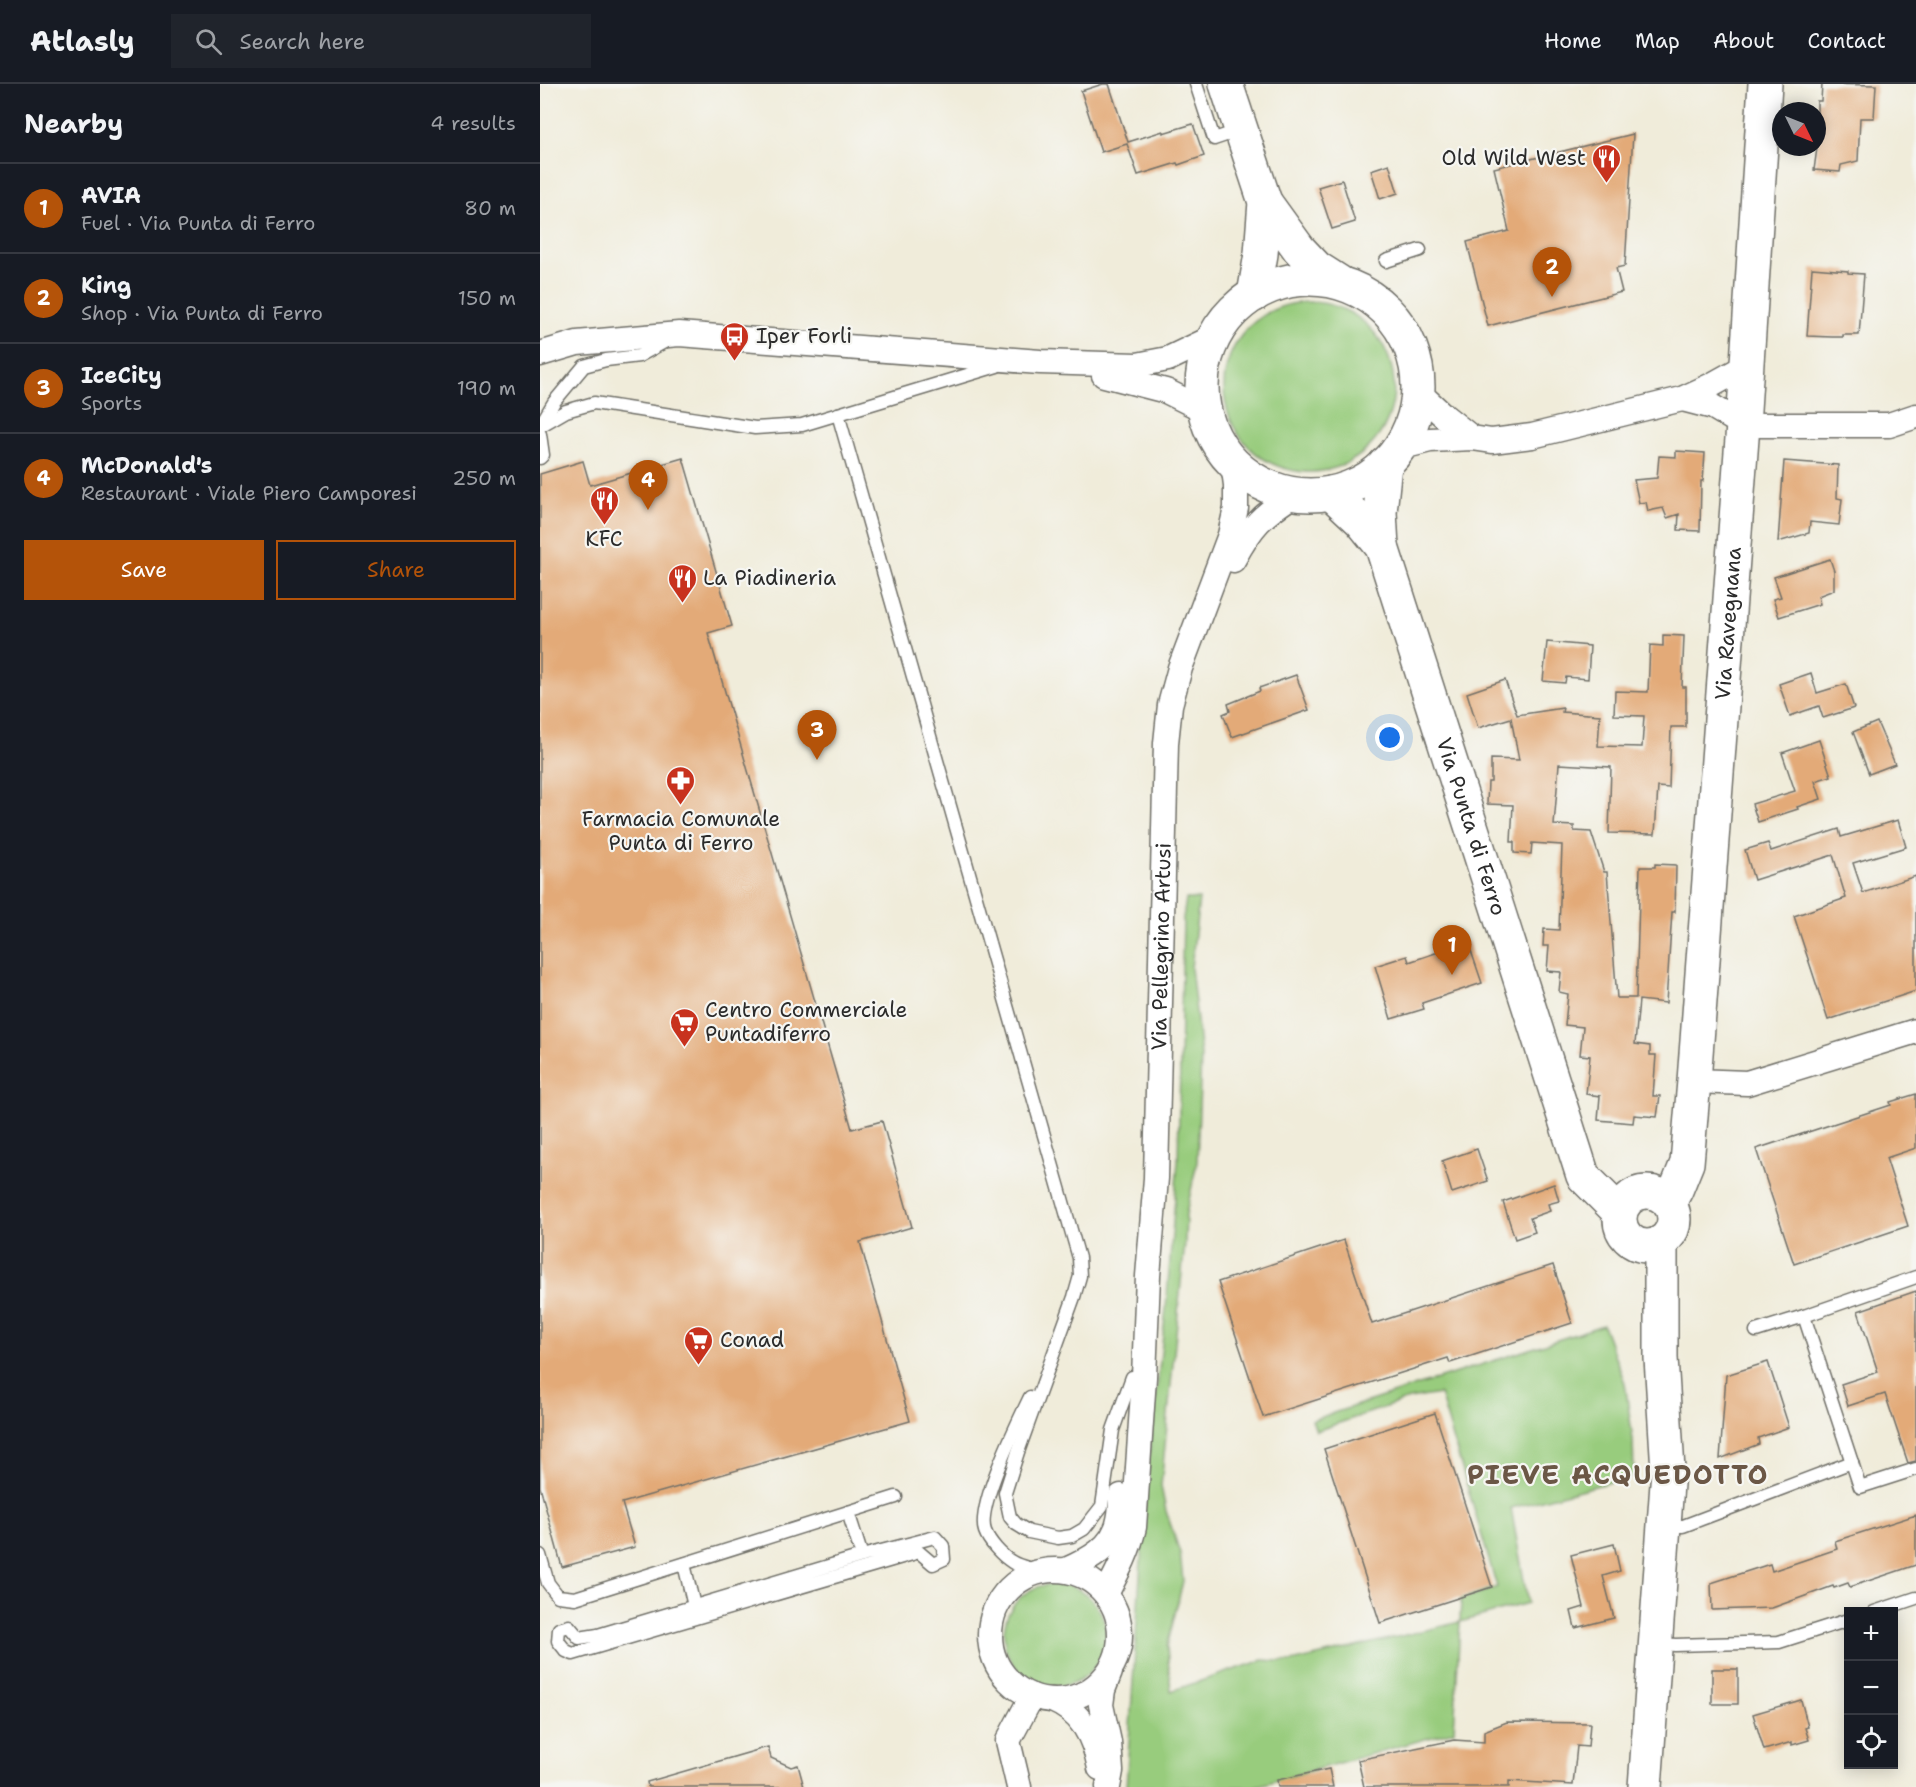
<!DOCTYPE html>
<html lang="en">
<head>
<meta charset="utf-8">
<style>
  :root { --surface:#171b24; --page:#20242c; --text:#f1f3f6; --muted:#9ea1a6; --line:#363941; --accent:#b45309 }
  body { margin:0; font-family:"Shantell Sans",sans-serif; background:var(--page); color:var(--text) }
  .controls { position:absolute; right:18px; bottom:18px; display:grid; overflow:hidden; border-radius:0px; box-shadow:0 3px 15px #0003 }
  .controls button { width:54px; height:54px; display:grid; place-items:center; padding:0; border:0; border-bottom:2px solid var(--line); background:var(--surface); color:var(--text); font:30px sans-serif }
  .compass { position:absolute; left:1232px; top:18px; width:54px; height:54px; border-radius:50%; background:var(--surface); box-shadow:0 3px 15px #0003; rotate:133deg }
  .you { position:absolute; left:850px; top:654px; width:21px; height:21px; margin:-15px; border:4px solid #fff; border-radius:50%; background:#1a73e8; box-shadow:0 0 0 9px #1a73e833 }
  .badge { display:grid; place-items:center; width:39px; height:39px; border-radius:50%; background:var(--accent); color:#fff; font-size:20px; font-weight:700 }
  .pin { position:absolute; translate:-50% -50px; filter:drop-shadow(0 2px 3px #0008) }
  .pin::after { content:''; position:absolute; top:32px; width:21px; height:18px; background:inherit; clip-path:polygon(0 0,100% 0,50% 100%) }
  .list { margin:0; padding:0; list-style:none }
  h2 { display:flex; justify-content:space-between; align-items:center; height:78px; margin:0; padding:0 24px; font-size:26px }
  h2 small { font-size:20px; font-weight:400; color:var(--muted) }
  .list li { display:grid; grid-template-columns:39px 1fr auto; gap:18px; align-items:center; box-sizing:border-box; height:90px; padding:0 24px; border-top:2px solid var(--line) }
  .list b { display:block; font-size:22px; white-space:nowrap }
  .list p { margin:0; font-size:20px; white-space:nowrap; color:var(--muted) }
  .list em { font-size:20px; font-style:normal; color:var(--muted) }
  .actions { display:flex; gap:12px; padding:18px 24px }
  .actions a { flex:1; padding:14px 0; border:2px solid var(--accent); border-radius:0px; text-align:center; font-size:21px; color:var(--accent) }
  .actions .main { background:var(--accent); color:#fff }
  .icon { flex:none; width:33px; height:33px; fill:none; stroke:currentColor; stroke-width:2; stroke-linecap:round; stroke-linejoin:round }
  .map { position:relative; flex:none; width:1376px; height:1703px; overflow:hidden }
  header { display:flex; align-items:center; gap:36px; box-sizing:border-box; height:84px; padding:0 30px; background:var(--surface); border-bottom:2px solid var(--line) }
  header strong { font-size:28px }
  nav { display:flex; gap:33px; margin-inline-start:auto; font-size:21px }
  .search { width:420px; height:54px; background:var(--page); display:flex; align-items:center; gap:15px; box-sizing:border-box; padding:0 21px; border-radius:0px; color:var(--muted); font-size:22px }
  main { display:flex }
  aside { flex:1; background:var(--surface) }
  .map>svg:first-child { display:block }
</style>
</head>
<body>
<header>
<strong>Atlasly</strong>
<div class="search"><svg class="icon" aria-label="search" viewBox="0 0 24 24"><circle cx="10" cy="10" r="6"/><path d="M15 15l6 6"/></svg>Search here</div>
<nav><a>Home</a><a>Map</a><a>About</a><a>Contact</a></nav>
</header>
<main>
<aside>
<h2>Nearby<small>4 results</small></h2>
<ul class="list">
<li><span class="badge">1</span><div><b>AVIA</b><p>Fuel · Via Punta di Ferro</p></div><em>80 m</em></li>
<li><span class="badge">2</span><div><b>King</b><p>Shop · Via Punta di Ferro</p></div><em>150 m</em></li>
<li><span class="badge">3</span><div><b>IceCity</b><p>Sports</p></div><em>190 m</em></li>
<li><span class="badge">4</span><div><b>McDonald's</b><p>Restaurant · Viale Piero Camporesi</p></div><em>250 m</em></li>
</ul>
<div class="actions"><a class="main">Save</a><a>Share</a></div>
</aside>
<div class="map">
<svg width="1376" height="1703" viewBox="0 0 1376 1703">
  <rect width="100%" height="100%" fill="#f6f6f2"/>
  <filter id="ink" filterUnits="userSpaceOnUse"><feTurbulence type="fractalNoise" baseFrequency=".0167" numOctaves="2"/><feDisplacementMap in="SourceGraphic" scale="12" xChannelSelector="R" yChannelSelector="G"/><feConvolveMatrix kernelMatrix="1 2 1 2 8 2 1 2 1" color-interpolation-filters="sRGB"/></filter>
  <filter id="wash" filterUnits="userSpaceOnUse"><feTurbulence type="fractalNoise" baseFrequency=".008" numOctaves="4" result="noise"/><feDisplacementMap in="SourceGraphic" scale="24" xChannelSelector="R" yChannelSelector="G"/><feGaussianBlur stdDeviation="1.35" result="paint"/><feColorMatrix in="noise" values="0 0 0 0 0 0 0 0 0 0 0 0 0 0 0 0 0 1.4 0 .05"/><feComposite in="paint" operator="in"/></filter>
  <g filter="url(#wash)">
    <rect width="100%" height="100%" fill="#f0ecda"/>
    <g fill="#98cc7d" stroke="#627c54" stroke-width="1.5">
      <circle cx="769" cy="303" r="85"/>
      <path d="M646,815h13l-8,69 10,88 -4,106 -11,52 -1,28 -24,244 5,25 14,42 3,28 -16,66 4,44 92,-31 29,2 168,-40 1,-23 36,-12 -57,-193 -31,5 -93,32 -4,-11 291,-95 22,58 8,57 1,36 -123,32 17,95 -68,19 -6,109 -201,56h-127l20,-302 20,-177 12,-147 5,-243z"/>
      <circle cx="515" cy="1551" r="51"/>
    </g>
    <g id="blocks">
      <g fill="#e3aa78">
        <path d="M563,0h6l19,58 35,-11v2l30,-9 11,32 -26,9 -1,-2 -39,12 -11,-31 -26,8 -20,-61z"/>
        <path d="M1282,0l54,1 -2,33h-14l-2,43 -17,4 -1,7 -26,-2 3,-22v-47h4z"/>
        <path d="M1093,50l-8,132 -9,2 6,24 -134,34 -21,-84 42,-11 -15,-63z"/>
        <path d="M849,80l9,29 -18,6 -9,-29z"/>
        <path d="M802,96l13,42 -23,7 -14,-42z"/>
        <path d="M1272,184l36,3v2l16,1 -5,61h-16v2h-11l-25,-1z"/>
        <path d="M1136,367l29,2 -2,28h-2l-1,50 -22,-1 1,-16 -12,4 -4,-10 -15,3 -2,-9 -7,1 -5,-23 23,-2 2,-22 17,1z"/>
        <path d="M143,374l49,168 -24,7 144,496 30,-8 30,106 -52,15 50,179 -288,82 13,44 -73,20 -22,-80v-1013l43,-13 7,24z"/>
        <path d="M1244,377l54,4 -1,33 5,1 -3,26 -29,-3 -1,11 -31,9z"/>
        <path d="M1290,475l4,12v19l-16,6 2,8 -41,13 -6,-18 8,-2 -7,-20z"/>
        <path d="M1123,551l21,1 -2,51h4v40h-15l-2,61 -11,-1 -3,47 -46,-1 2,-66 -52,-3 -5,61 20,1v5l17,1 13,40h3l10,126h19l4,-131h15v-3l21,1 -1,47h-3l-6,91 -27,-3 -4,44 15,2v9h6l-3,41h7l-3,21 -23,-2 -1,8 -35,-3 2,-24 -14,-2 4,-38 -10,-1 3,-28 -18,-2 3,-31 -9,-2 2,-20 -14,-1 2,-25h-6l1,-17 15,1 3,-85 -30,-2 -1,11 -17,-1v-11h-3l2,-37 -26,-1 1,-22h3v-23l28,1 -8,-42 -33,10 -11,-35 38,-13 12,35 46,-7 -1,4 38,3 -2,31 44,1 2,-31 -30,-1 1,-24 33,1 2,-47 13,1z"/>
        <path d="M1007,558l43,4 -2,33 -22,-2 -1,6 -22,-2z"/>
        <path d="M1271,589l6,20 29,-9 8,24 -31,10 -4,-12 -29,10 -11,-32z"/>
        <path d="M756,591l13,35 -77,27 -9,-23 7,-3 -2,-7 32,-13 -1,-3z"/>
        <path d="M1337,638l18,42 -26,10 -16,-42z"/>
        <path d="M1279,656l12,36 -16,5 6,18 -24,8 1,2 -40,13 -6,-18 43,-13 -13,-38z"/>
        <path d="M1358,736l8,27 -53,16 10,30 53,-17v115l-88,29 -34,-104 52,-18 -13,-43 -79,25 -9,-30 23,-7 3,8 68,-22 2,8z"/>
        <path d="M928,858l14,41 -60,20 2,6 -33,10 -16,-53 32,-10 2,6z"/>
        <path d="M1376,1010v54l-30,10 22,68 -114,38 -38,-115 135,-44 -1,-3z"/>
        <path d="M937,1065l11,32 -36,12 -10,-32z"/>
        <path d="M1014,1100l5,17 -11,3 2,7 -20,7 5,14 -20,7 -12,-37z"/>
        <path d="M804,1156l28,84 181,-59 19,58 -122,40 -2,-5 -185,59 -45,-135z"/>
        <path d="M1376,1207v170l-8,2 -23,-69 -37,12 -7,-22 37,-12 -20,-61z"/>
        <path d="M1228,1278l21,65 -31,11 1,6 -39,15 6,-84z"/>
        <path d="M895,1329l57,174 -112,36 -56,-174z"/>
        <path d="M1376,1431v50l-66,22 -2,-4 -14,5 -1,-2 -61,22 -60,2 -1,-27 59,-19 2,7 65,-22 -2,-8z"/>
        <path d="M1074,1460l6,27 -17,5 11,42 -39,10 -4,-17 13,-4 -13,-52z"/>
        <rect x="1172" y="1585" width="26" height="35"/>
        <path d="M1261,1616l7,27 -3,1 4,12 -17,5v-3l-28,8 -11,-36z"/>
        <path d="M967,1638l83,1 -2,24 -11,-1 -4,39 -64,-4v6h-145l-6,-27 96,-20 30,2v-11z"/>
        <path d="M228,1663l3,11 20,9 7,-2 6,22h-156l-1,-5z"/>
        <path d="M789,1685l4,18h-55l-1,-7z"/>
      </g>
    </g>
  </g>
  <g filter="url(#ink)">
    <use href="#blocks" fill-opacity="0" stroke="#706f68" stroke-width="1.5"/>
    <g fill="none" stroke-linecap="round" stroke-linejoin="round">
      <defs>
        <g id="lane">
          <path d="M656,0l18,55 27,-9"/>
          <path d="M846,177l34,-11"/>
          <path d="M298,330l241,844 1,18 -6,21 -56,155 -13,41 5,24 6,7 13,8 29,6 14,-2 12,-7 18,-23 11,-76 19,-53"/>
          <path d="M1,340l13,-22 30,-36 22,-6 33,-4 27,-15"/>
          <path d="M0,342l26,-15 28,-8 161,25 47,-3 195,-59"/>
          <path d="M0,350l3,21 -3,3"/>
          <path d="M1376,1193l-112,39 56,171 56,-18"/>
          <path d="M1216,1247l48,-15"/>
          <path d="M490,1313c-12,25 -54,110 -45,134 4,11 17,25 27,31 8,5 18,6 26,9"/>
          <path d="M308,1428l14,44"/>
          <path d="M1127,1442h16l169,-64"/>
          <path d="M395,1453l8,9 1,13 -11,5 -14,-12 -346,102 -7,-3 -8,-10 1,-12 10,-3 10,12 19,-3 264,-79z"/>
          <path d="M0,1471l8,28 10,13 17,2 321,-101"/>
          <path d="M144,1480l10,42"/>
          <path d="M1334,1528l42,-14"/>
          <path d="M1115,1559l20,2 104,-3 69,-22"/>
        </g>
        <g id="street">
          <path d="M0,270l37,-11 102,-9 361,28 97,3 31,-6 46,-22"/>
          <path d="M564,291l62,16 38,19"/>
          <path d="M877,307l26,24 29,23"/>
          <path d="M1142,315l31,8 30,18h146l27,-9"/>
          <path d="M858,364l32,-8 42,-2 20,3 40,-5 150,-37 28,-13 36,-20"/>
          <path d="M693,476c19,-35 29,-45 62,-66"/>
          <path d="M1154,997l53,2 169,-52"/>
          <circle cx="515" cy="1551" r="65"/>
          <path d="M526,1486c23,-10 48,-23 53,-50 2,-8 2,-16 2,-24"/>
          <path id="s1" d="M566,1510c11,-21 23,-43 28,-67l10,-150 4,-101 8,-98 10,-435 4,-38 10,-37 50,-133 6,-27v-23l-3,-22"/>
          <path d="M512,1616c30,12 42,37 48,68"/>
          <path d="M479,1703l-11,-46 24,-45"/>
          <path d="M568,1703l3,-16 -2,-29 -8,-37 2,-15 7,-18"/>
        </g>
        <g id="secondary">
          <path d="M686,0l39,118 -4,52 -7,41"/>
          <path d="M725,118l34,47 18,19 22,14"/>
          <circle cx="770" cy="303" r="108"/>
          <path id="s2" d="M791,409l30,28 21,26 201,629 37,37"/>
          <path d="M842,463l-2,-35 5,-48"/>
        </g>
        <g id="primary">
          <circle cx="1107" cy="1135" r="27"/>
          <path id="s3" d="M1129,1119l7,-13 11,-27 7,-82 49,-656 22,-341"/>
          <path d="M1105,1703l23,-317 -7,-112v-116"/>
        </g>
      </defs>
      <use href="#lane" stroke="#706f68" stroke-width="15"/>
      <use href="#street" stroke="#706f68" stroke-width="27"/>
      <use href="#secondary" stroke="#706f68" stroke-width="36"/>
      <use href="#primary" stroke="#706f68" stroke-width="36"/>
      <use href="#lane" stroke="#fff" stroke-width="12"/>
      <use href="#street" stroke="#fff" stroke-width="24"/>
      <use href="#secondary" stroke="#fff" stroke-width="33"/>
      <use href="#primary" stroke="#fff" stroke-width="33"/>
    </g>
  </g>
  <defs>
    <symbol id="restaurant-pin" viewBox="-11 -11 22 30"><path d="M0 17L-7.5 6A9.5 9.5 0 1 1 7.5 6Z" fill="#c8321e" stroke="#f6f6f2"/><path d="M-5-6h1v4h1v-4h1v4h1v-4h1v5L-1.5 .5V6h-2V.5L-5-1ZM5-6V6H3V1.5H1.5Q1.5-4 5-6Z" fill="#fff"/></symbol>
    <symbol id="bus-pin" viewBox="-11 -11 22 30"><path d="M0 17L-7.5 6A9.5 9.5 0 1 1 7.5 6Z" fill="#c8321e" stroke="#f6f6f2"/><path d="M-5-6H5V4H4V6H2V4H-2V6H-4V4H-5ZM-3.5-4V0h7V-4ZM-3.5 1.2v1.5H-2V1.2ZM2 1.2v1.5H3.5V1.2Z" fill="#fff"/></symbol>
    <symbol id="pharmacy-pin" viewBox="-11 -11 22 30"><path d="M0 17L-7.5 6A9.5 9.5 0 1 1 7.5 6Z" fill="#c8321e" stroke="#f6f6f2"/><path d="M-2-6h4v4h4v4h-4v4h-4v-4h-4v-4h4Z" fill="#fff"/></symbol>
    <symbol id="supermarket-pin" viewBox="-11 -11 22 30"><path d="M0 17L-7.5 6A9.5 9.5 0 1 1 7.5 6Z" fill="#c8321e" stroke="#f6f6f2"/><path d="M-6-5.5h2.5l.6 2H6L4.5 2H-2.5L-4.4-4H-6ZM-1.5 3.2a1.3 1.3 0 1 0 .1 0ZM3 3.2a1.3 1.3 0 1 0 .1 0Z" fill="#fff"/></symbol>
  </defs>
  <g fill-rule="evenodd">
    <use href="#restaurant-pin" x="1050" y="58" width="33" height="45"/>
    <use href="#bus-pin" x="178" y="236" width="33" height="45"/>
    <use href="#restaurant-pin" x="48" y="400" width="33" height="45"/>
    <use href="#restaurant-pin" x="126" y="478" width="33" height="45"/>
    <use href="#pharmacy-pin" x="124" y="680" width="33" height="45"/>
    <use href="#supermarket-pin" x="128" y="922" width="33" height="45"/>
    <use href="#supermarket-pin" x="142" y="1240" width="33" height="45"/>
  </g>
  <g text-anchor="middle" stroke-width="4.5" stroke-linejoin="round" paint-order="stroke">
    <g font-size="21" fill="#2b2b2b" stroke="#f6f6f2" text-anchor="start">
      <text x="1046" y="81" text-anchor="end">Old Wild West</text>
      <text x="216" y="259">Iper Forli</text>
      <text x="64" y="462" text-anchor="middle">KFC</text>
      <text x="163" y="501">La Piadineria</text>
      <text x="141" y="742" text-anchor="middle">Farmacia Comunale<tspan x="141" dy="24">Punta di Ferro</tspan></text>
      <text x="165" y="933">Centro Commerciale<tspan x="165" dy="24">Puntadiferro</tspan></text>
      <text x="180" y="1263">Conad</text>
    </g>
    <g font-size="21" fill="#2b2b2b" stroke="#f6f6f2">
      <text dy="7" stroke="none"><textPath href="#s3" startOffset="585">Via Ravegnana</textPath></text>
      <text dy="7" stroke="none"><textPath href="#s2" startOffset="368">Via Punta di Ferro</textPath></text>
      <text dy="7" stroke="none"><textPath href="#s1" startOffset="654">Via Pellegrino Artusi</textPath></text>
    </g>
    <g font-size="27" font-weight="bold" letter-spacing="1.5" fill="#6b5746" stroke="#f6f6f2">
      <text x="1078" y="1400">PIEVE ACQUEDOTTO</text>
    </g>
  </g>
</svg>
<div class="controls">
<button>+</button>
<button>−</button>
<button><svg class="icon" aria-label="locate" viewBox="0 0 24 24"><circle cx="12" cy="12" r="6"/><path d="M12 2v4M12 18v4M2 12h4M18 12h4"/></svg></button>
</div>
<svg class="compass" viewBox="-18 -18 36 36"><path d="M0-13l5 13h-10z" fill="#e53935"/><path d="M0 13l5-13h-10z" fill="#9ea1a6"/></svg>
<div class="you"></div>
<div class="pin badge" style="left:912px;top:891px">1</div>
<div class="pin badge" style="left:1012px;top:213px">2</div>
<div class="pin badge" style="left:277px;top:676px">3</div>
<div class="pin badge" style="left:108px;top:426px">4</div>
</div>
</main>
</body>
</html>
